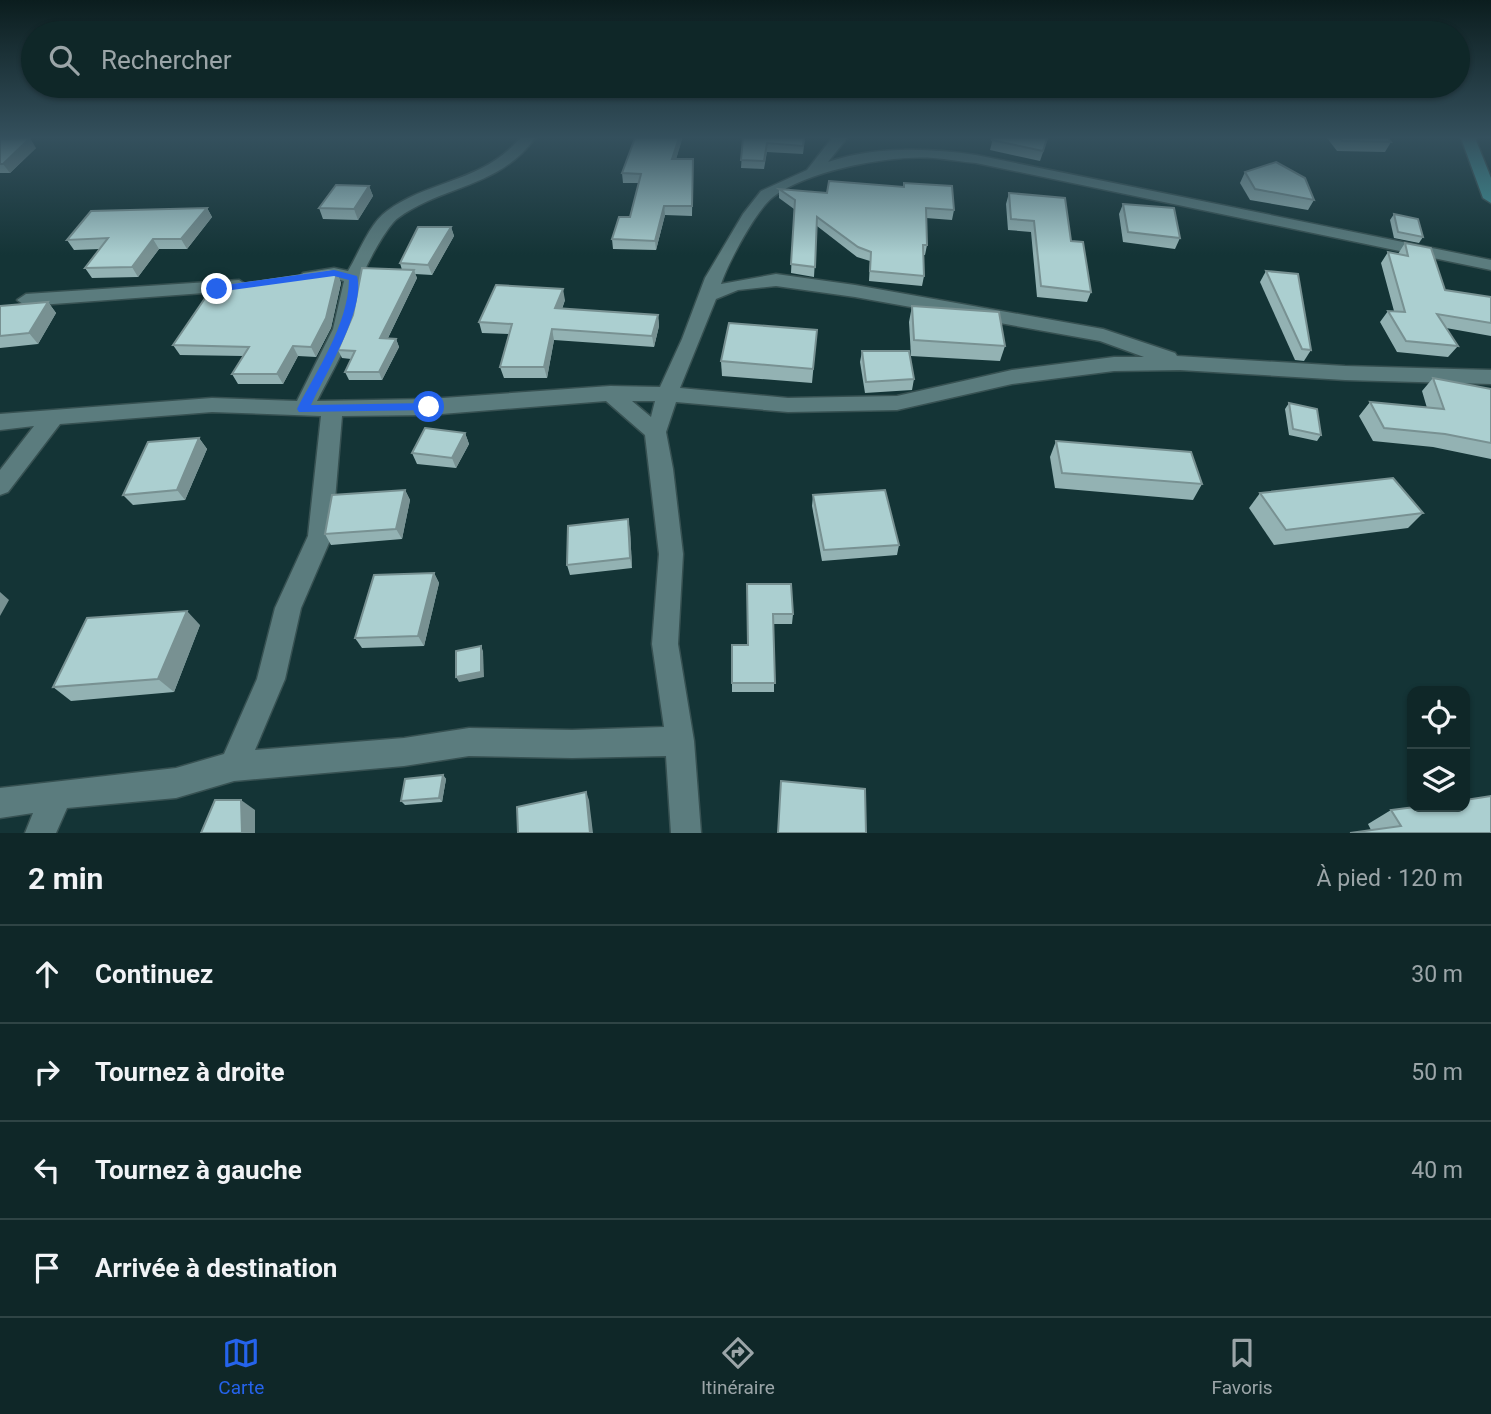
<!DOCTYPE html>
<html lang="fr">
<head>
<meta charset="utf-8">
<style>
  :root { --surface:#0f2728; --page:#1d3334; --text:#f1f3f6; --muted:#9ba5a8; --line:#2f4445; --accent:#2563eb }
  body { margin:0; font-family:Roboto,sans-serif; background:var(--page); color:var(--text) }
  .controls { position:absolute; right:21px; bottom:21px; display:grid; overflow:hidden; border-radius:14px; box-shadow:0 2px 5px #0004 }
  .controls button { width:63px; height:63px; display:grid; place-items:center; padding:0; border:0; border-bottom:2px solid var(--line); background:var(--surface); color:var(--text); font:35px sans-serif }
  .stop { position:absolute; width:21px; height:21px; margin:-16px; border:5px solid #2563eb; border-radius:50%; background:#fff }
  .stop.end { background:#2563eb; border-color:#fff; box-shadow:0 2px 7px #0008 }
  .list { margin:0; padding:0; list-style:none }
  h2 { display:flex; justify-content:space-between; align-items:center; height:91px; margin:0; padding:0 28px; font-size:30px }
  h2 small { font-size:23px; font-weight:400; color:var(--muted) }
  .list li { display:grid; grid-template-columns:46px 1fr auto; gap:21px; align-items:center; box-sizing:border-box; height:98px; padding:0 28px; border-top:2px solid var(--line) }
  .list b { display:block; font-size:26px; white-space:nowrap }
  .list em { font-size:23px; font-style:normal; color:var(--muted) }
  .icon { flex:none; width:38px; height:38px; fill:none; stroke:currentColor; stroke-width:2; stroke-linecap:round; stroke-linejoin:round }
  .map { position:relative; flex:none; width:1491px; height:833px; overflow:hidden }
  .search { position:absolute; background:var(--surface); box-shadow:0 2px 5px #0004; left:21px; right:21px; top:21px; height:77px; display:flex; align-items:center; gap:18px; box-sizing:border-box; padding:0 24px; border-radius:38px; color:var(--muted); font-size:26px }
  .sheet { height:483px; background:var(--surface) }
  nav { display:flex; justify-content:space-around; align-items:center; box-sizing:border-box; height:98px; border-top:2px solid var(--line); background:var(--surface); font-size:19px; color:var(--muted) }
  nav a { display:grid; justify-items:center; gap:4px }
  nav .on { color:var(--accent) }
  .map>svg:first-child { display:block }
</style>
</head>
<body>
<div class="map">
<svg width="1491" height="833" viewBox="0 0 1491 833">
  <rect width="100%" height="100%" fill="#143436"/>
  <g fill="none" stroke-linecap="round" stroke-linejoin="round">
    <defs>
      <g id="minor">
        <path d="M520,138h15c-36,50 -92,47 -137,80 -11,8 -31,45 -36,59 -5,14 -3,34 -10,52 -9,25 -23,48 -35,72l112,-2 181,-13 50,1 22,-48 23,-61 38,-64 18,-23 46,-21 25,-32h15l-19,24c47,-16 100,-14 148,-7l515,105v10l-515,-107c-14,-1 -28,-4 -43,-5 -43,-3 -124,12 -160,39 -17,13 -45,66 -52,87l55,-10 79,11 248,44 72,24 2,3 168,10 146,4v14l-146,-4 -165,-10 -66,1 -102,13 -115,26 -109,2 -112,-10 -10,30 7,37 10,85 -5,90 16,97 7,92h-30l-5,-77 -94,2 -103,-2 -65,10 -170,15 -58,17 -109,10 -11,25h-31l8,-20 -33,5v-30l176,-20 48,-14 33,-75 18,-71 33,-72 13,-120 -109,-4 -152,12 -52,68 -8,3v-25l34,-44 -34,4v-16l212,-16 85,3 36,-72 11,-48 -10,-3 -25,4 -9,-5 3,-4 31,-5 14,3c11,-18 21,-47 39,-60 41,-31 97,-29 133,-73zM776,286l79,11 245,44 44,16h-30l-102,13 -115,26 -109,2 -108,-10 36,-89 22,-9zM606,401l39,34 14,119 -7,90 12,83 -92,3 -103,-2 -65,10 -149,12 30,-71 16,-71 31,-72 10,-120 87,-1zM632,401h23l-4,16z"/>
        <path d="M239,280l9,6 -3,4 -219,16 -9,-6 9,-6z"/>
      </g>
      <path id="major" d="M1461,138h14l16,40v25l-8,-5z"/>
    </defs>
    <use href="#minor" stroke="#375152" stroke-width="3"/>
    <use href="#major" stroke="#375152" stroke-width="3"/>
    <use href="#minor" fill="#5b7c7e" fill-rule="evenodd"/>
    <use href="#major" fill="#42999d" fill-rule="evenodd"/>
  </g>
  <g fill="#93b2b3">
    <path d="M635,138h47l-6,21h17l-1,57 -27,-1 -9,35 -43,-1 -1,-10 18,-22 9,-34h-16l-1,-10z"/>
    <path d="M743,138h62l-2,16 -36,-2 -3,17 -23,-1z"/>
    <path d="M993,138h55l-8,23 -50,-11z"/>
    <path d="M1327,138h61l3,4 -6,10 -48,-1z"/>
    <path d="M0,139l36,9 -26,25h-10z"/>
    <path d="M1245,172l69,28 -6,10 -58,-10 -10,-17z"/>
    <path d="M904,183l50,27 -2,10 -26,-2 1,27 -2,10h-2l1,21 -2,10 -53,-5 1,-20 -13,-4 -40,-31 -3,51 -23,-4 3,-64 -15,-11v-9l48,4 76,-6z"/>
    <path d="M369,186l4,10 -15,24 -35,-1 -4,-11z"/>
    <path d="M1009,193l62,48 20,51 -4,10 -50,-5 -6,-65 -23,-2 -2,-26z"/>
    <path d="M1123,204l57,34 -5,11 -52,-7 -4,-28z"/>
    <path d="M207,208l5,9 -25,32h-28l-21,28 -46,1 -7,-10 15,-19 -26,1 -7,-10z"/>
    <path d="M1394,214l29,23 -4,6 -25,-5 -4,-18z"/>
    <path d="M451,227l3,9 -22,39 -17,-1 2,4 -29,60 8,1 3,8 -17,33h-33l-4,-8 6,-13 -9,-1 -4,-8 64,-80 -2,-7z"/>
    <path d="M1405,243l40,47 46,7v39l-45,-8 12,18 -10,11 -51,-5 -17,-30 8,-11h6l-13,-48 7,-11 10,2z"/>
    <path d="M1266,271l45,79 -7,11 -9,-1 -35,-78z"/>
    <path d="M337,273l4,10 -10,45 -15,29 -18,-1 -15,28h-45l-6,-10 11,-18 -63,-1 -7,-10z"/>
    <path d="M565,300l-3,9 96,6 1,11 -5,21 -100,-7 -7,38h-43l-4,-11 9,-33 -27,-1 -3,-11z"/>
    <path d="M48,302l8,11 -18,31 -38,4v-42z"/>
    <path d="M912,306l93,40 -5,15 -89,-5 -2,-34z"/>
    <path d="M817,330l-5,53 -90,-7 -1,-15z"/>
    <path d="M862,351l52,28 -2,11 -47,3 -5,-31z"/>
    <path d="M1433,378l58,11v70l-58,-12 -60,-6 -14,-25 11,-14 57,6 -5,-17z"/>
    <path d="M1289,403l32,32 -4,6 -28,-6 -4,-26z"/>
    <path d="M465,433l4,11 -13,24 -39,-4 -5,-11z"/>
    <path d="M199,438l8,11 -22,51 -52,5 -10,-10z"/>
    <path d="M1056,441l146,43 -9,16 -138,-12 -5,-31z"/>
    <path d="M405,490l5,10 -8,39 -71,6 -6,-11z"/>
    <path d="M1260,493l163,20 -15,15 -134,17 -25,-37z"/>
    <path d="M813,495l86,50 -2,10 -75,6 -10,-55z"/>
    <path d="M630,530l2,38 -62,7 -3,-10z"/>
    <path d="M434,573l5,10 -15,63 -62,2 -7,-10z"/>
    <path d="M747,584l46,30 -1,10h-18v68h-42v-47h16z"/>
    <path d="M200,625l-26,67 -103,9 -18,-14z"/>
    <path d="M443,775l3,4 -4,23 -37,3 -4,-4z"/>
    <path d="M1391,810l100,23 -120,-3 -3,-6z"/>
  </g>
  <g fill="#789192">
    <path d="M30,138l6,10 -26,25 -7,-9z"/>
    <path d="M679,138h3v2l-9,29 -1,-10z"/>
    <path d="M369,186l4,10 -15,24 -4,-11z"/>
    <path d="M664,206l1,9 -9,35 -1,-9z"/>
    <path d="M207,208l5,9 -25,32 -6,-10z"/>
    <path d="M451,227l3,9 -22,39 -4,-10z"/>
    <path d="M153,239l6,10 -21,28 -6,-10z"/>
    <path d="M414,270l3,8 -33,68 -4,-8z"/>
    <path d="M337,273l4,10 -10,45 -15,29 -5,-10z"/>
    <path d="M563,289l2,11 -7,19 -3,-11z"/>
    <path d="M48,302l8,11 -18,31 -9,-11z"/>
    <path d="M658,315l1,11 -5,21 -2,-11z"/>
    <path d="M552,329l2,11 -7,38 -3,-11z"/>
    <path d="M396,339l3,8 -17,33 -3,-8z"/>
    <path d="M293,346l5,10 -15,28 -6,-10z"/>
    <path d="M465,433l4,11 -13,24 -4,-10z"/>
    <path d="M199,438l8,11 -22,51 -8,-10z"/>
    <path d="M405,490l5,10 -8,39 -6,-10z"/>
    <path d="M628,519l2,11 2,38 -2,-10z"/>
    <path d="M434,573l5,10 -15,63 -6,-10z"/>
    <path d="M0,592l9,8 -9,16z"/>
    <path d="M187,611l13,14 -26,67 -16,-13z"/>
    <path d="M481,646l2,5 1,26 -25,5 -3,-5z"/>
    <path d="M443,775l3,4 -4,23 -3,-4z"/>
    <path d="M586,792l3,8 4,33h-3z"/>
    <path d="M241,800l14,10v23h-13z"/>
  </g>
  <g fill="#abcfd0" stroke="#789192" stroke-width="2">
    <path d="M30,138l-27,26h-3v-25z"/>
    <path d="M635,138h44l-7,21h21l-1,47h-28l-9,35 -43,-2 7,-22h11l11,-43 -19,-1z"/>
    <path d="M743,138h61l-1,8 -36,-3 -3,18 -23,-1z"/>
    <path d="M993,138h54l-4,13 -51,-11z"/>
    <path d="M1341,138h47l3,4 -49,-1z"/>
    <path d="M1276,162l29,16 9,22 -59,-11 -10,-17z"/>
    <path d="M829,181l75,6v-4l48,3 2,24 -28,-2 1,37h-4l1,31 -54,-5 1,-19 -13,-5 -41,-30 -2,50 -24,-3 4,-64 -16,-11 48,4z"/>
    <path d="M336,185l33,1 -15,23 -35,-1z"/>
    <path d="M1009,193l56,5 6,43 12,1 8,50 -50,-6 -7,-65 -23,-2z"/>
    <path d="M1123,204l51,4 6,30 -52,-6z"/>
    <path d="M207,208l-26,31h-28l-21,28 -47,1 23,-30 -41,2 24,-29z"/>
    <path d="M1394,214l24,5 5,18 -25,-5z"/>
    <path d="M418,227h33l-23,38 -28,-2z"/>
    <path d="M1405,243l26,5 14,42 46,7v26l-54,-9 21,32 -52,-5 -18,-30 17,1 -17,-60 20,4z"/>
    <path d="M362,268l52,2 -34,68 16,1 -17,33h-34l10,-21 -17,-1 15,-35z"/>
    <path d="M329,271l8,2 -11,45 -15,29 -18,-1 -16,28h-45l17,-27 -76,-2 39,-57z"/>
    <path d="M1266,271l32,3 13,76 -9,-1z"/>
    <path d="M496,285l67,4 -8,19 103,7 -6,21 -100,-7 -8,38h-44l12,-43 -33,-2z"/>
    <path d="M48,302l-19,31 -29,3v-30z"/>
    <path d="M912,306l87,6 6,34 -91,-6z"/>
    <path d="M729,323l88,7 -4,39 -92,-8z"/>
    <path d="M862,351h47l5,28 -48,3z"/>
    <path d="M1433,378l58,11v54l-46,-9 -61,-6 -14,-26 74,7z"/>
    <path d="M1289,403l28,6 4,26 -28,-6z"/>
    <path d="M425,428l40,5 -13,25 -40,-5z"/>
    <path d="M199,438l-22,52 -54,5 25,-53z"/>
    <path d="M1056,441l135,11 11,32 -140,-11z"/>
    <path d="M1393,478l30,35 -137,17 -26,-37z"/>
    <path d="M405,490l-9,39 -71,5 7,-39z"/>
    <path d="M885,490l14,55 -75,5 -11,-55z"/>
    <path d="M628,519l2,39 -63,7 1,-39z"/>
    <path d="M434,573l-16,63 -63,2 19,-63z"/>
    <path d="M747,584h44l2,30h-20l2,69h-43v-38h16z"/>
    <path d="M187,611l-29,68 -105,8 34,-69z"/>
    <path d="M481,646v26l-25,5v-26z"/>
    <path d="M443,775l-4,23 -38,3 4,-22z"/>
    <path d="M781,781l84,8 1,44h-88z"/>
    <path d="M586,792l4,41h-72l-1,-26z"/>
    <path d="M1491,796v37h-141l51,-7 -10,-16 24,-3h50v-7z"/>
    <path d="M215,800h26l1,33h10h-51z"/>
  </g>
  <linearGradient id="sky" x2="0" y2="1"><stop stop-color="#0b1d1e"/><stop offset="0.54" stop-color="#34505d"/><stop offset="1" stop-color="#34505d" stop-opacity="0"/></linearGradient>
  <rect width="1491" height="255" fill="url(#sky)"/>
  <path fill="#2563eb" d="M334,270l23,6c9,33 -32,98 -46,129l118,-2 4,1v6l-134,2 -2,-3c20,-39 51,-84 52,-129l-15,-4 -117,16 -5,-3 5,-3z"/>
</svg>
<div class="controls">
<button><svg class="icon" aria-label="locate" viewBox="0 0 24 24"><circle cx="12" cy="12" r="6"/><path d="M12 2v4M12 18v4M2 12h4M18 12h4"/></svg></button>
<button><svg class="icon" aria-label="layers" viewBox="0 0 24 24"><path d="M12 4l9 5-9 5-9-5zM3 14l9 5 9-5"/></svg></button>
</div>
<div class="stop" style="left:429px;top:407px"></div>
<div class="stop end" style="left:217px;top:289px"></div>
<div class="search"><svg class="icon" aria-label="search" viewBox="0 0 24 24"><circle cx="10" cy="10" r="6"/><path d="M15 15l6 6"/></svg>Rechercher</div>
</div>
<section class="sheet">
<h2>2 min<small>À pied · 120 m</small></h2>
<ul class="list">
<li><svg class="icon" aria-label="ahead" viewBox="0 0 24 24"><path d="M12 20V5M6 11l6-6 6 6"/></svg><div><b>Continuez</b></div><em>30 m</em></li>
<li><svg class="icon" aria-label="right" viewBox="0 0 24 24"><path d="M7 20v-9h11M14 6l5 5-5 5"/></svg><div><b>Tournez à droite</b></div><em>50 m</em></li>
<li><svg class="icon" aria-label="left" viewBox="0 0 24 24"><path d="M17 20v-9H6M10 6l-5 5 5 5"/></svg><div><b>Tournez à gauche</b></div><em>40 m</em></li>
<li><svg class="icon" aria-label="arrive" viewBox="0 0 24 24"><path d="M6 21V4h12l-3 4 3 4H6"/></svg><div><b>Arrivée à destination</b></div></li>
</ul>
</section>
<nav>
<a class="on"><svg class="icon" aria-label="map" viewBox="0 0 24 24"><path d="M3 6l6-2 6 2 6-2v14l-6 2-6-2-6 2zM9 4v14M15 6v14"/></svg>Carte</a>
<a><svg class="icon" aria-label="directions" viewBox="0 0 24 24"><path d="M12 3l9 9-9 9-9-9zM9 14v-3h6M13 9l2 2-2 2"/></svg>Itinéraire</a>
<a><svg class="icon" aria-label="saved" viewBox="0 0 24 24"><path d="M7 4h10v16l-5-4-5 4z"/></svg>Favoris</a>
</nav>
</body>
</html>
